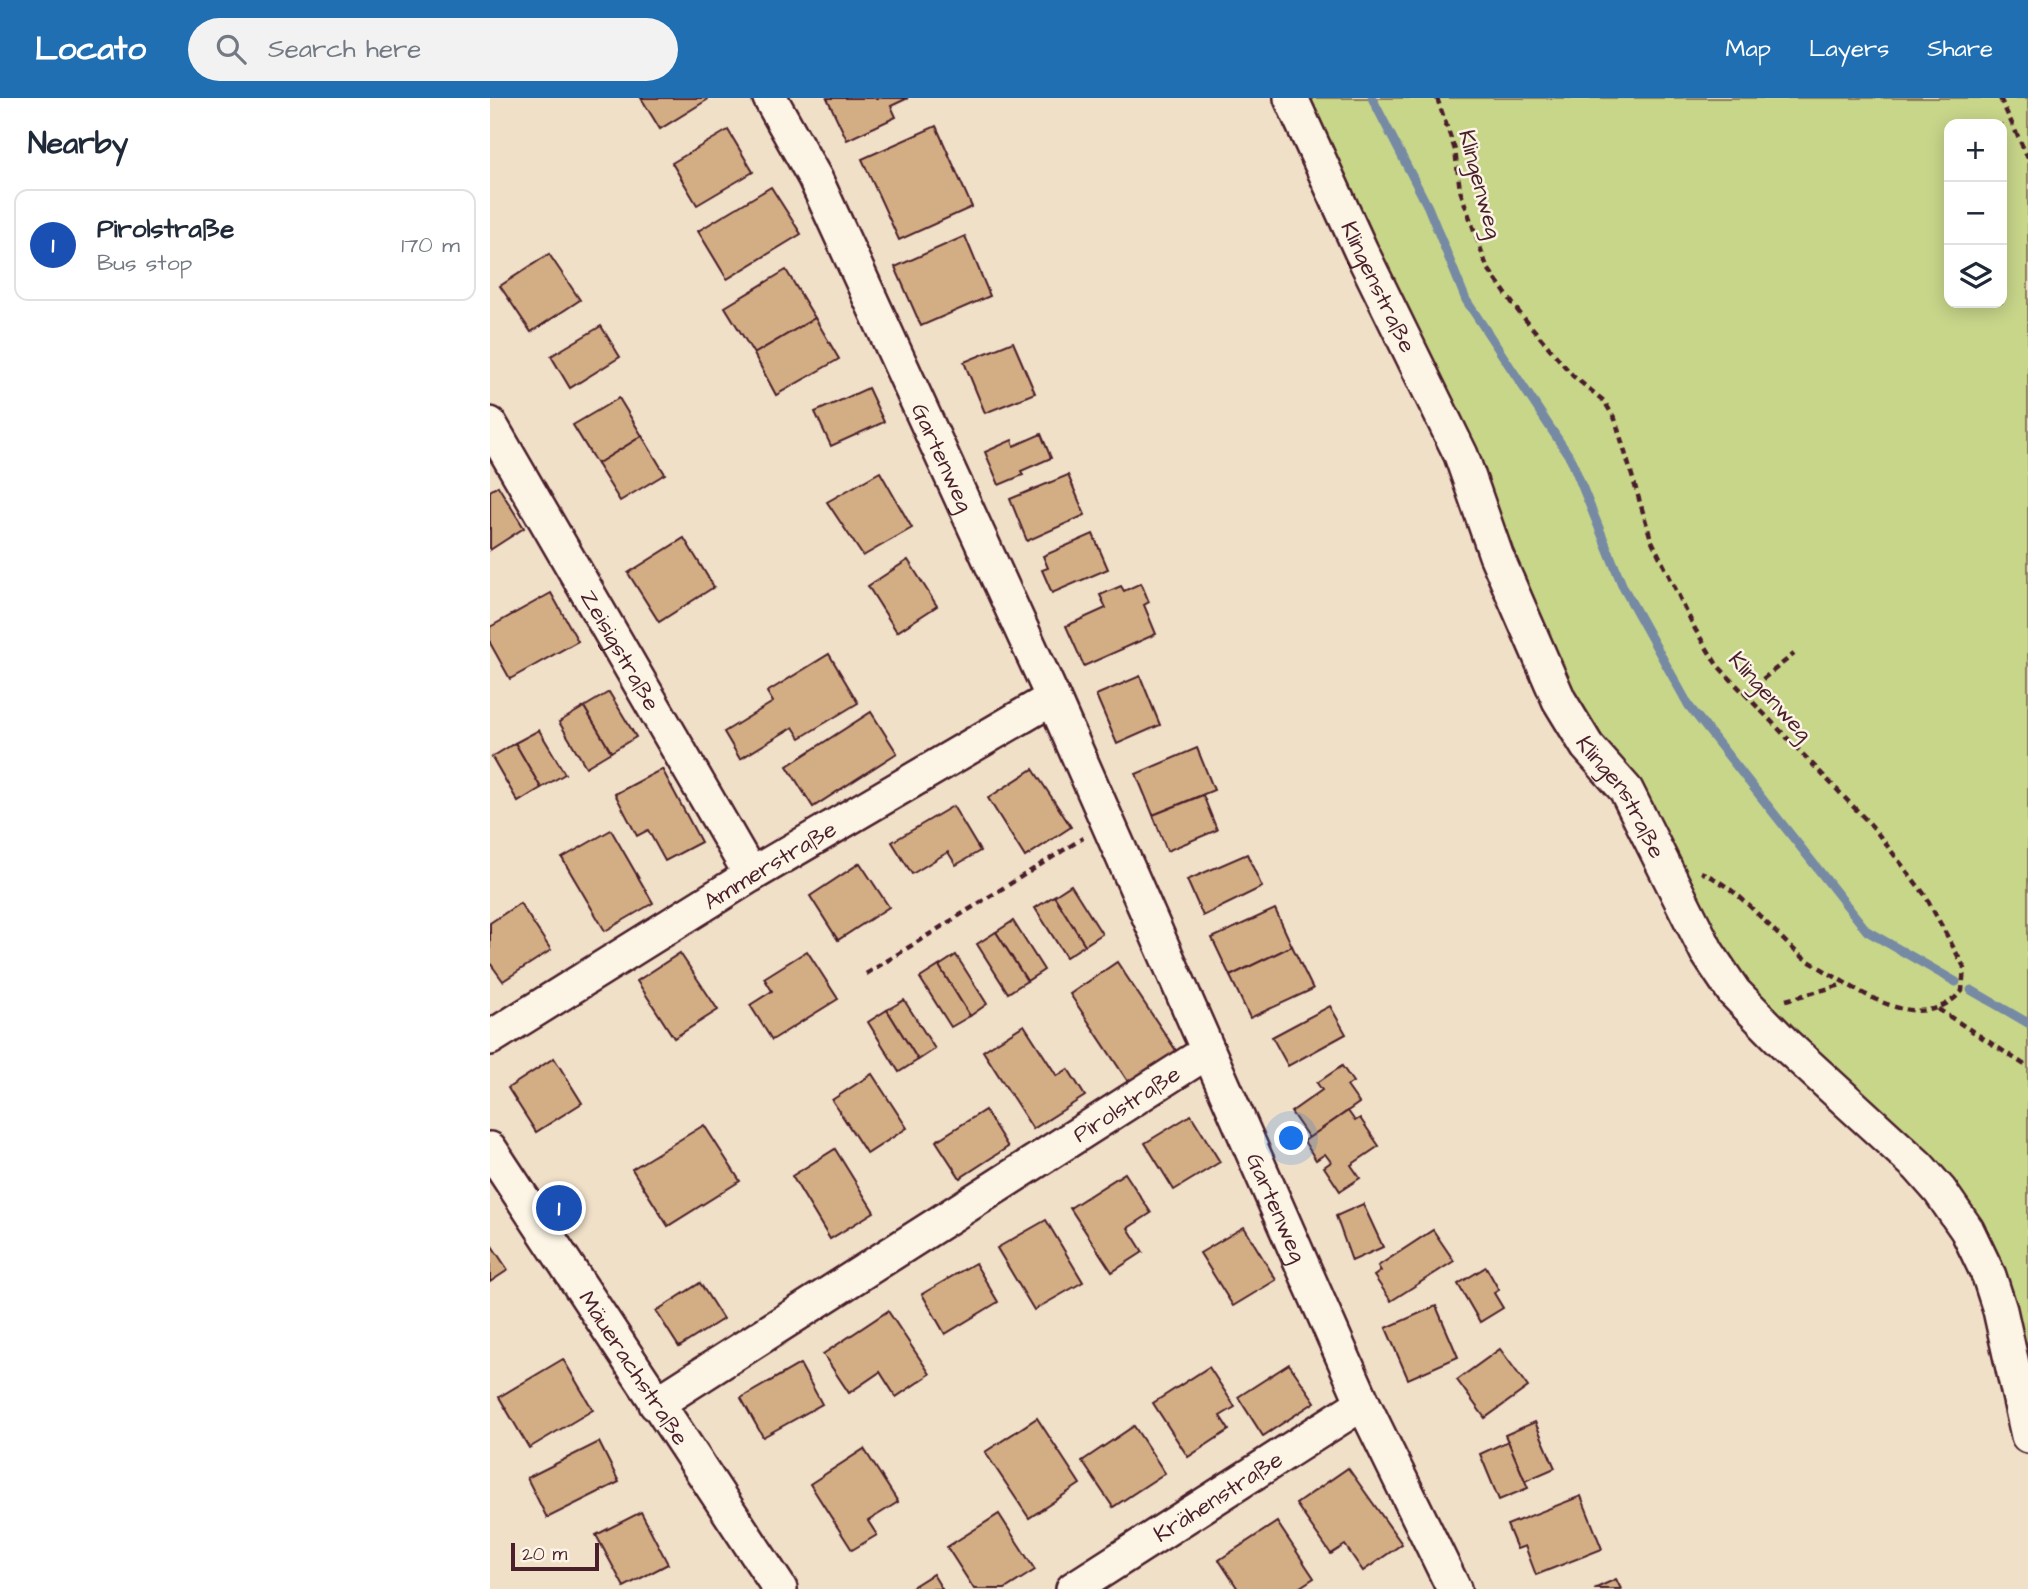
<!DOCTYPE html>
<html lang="en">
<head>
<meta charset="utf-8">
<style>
  :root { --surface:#fff; --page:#f2f2f3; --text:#1f2937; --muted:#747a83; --line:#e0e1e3; --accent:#1f6fb2 }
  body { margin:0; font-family:"Architects Daughter",sans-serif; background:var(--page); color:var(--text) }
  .controls { position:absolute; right:21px; top:21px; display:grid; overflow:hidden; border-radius:14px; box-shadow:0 4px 18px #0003 }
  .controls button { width:63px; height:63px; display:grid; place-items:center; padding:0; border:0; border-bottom:2px solid var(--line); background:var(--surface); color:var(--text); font:35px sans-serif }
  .scale { position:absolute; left:21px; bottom:18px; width:88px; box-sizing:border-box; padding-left:7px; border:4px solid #4a1f2b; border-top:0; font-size:19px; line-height:24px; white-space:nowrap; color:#4a1f2b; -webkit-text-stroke:5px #fcf5e5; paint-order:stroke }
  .you { position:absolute; left:802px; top:1041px; width:24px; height:24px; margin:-18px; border:5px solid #fff; border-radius:50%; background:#1a73e8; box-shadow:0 0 0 10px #1a73e833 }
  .badge { display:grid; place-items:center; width:46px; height:46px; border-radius:50%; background:var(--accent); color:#fff; font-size:23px; font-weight:700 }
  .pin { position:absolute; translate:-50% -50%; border:4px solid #fff; box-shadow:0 2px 7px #0006 }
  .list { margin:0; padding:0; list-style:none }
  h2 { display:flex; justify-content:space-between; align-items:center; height:91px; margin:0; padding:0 28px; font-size:30px }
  h2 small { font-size:23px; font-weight:400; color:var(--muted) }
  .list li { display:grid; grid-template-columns:46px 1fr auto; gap:21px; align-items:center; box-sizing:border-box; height:112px; margin:0 14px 14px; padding:0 14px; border:2px solid var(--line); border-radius:14px }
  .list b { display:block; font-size:26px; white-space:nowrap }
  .list p { margin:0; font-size:23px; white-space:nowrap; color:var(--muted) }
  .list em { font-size:23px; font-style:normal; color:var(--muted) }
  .icon { flex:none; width:38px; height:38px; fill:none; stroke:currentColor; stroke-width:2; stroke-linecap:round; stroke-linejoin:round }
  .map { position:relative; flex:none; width:1538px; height:1491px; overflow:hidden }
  header { display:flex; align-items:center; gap:42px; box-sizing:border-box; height:98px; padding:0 35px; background:var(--accent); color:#fff }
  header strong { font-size:33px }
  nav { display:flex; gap:38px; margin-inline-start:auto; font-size:24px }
  .search { width:490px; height:63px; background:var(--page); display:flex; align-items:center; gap:18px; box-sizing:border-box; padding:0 24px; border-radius:38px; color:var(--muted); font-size:26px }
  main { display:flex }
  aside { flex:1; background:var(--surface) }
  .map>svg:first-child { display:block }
</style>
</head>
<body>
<header>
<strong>Locato</strong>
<div class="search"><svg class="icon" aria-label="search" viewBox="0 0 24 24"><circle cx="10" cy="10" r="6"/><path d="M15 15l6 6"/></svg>Search here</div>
<nav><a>Map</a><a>Layers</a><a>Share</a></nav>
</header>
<main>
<aside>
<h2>Nearby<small></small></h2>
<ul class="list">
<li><span class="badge" style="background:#1a4fb4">1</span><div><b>Pirolstraße</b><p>Bus stop</p></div><em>170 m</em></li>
</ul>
</aside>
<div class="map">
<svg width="1538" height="1491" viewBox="0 0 1538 1491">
  <rect width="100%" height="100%" fill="#f0e0c8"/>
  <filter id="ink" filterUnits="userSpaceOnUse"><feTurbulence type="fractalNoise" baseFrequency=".0143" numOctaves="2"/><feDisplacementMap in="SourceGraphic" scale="14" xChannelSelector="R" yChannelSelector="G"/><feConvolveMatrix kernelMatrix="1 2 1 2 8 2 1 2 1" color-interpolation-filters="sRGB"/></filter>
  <g filter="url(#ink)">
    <path fill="#c8d68a" stroke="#897a5a" stroke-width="2" fill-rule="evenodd" d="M805,0h733v1285l-19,-77 -201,-259 -94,-99 -78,-119zM1459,26h53v179h-53z"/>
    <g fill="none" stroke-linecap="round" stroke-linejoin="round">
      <g stroke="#768aa4" stroke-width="9">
        <path d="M882,0l56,109 38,93 105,159 52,128 66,119 178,225 89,51"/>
        <path d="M1481,892l57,33"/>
      </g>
    </g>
    <g fill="#d3ae85" stroke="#4a1f2b" stroke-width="2">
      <path d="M151,0h65l1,2 -47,29z"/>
      <path d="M337,0h81l-17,8 5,11 -49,23z"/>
      <path d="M446,28l36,81 -73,33 -37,-81z"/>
      <path d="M238,32l25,42 -56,33 -25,-42z"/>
      <path d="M281,89l30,47 -74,45 -29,-48z"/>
      <path d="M475,138l25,60 -69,30 -26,-59z"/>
      <path d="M59,156l31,46 -49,32 -31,-46z"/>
      <path d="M296,172l29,48 -61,36 -29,-47z"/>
      <path d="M325,220l24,41 -63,36 -22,-41z"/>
      <path d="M111,228l19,31 -50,31 -19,-32z"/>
      <path d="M523,244l22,51 -50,20 -21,-51z"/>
      <path d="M378,290l16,34 -53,24 -16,-34z"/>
      <path d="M129,300l23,38 -45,28 -24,-39z"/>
      <path d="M551,336l10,24 -30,13 2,4 -24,10 -14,-33 27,-12 2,6z"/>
      <path d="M152,338l23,38 -45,27 -23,-37z"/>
      <path d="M390,374l32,56 -49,28 -36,-54z"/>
      <path d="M578,377l17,40 -58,26 -17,-42z"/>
      <path d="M8,388l26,42 -34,22v-59z"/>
      <path d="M603,436l15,35 -56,24 -10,-23 6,-2 -5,-12z"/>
      <path d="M194,440l30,49 -55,35 -31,-49z"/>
      <path d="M418,462l29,46 -40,26 -29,-46z"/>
      <path d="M651,485l8,19 -5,3 12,29 -72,32 -18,-40 40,-18 -6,-13 21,-9 3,5z"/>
      <path d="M61,495l27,48 -68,38 -20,-36v-16z"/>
      <path d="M339,556l29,49 -58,35 -7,-11 -53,32 -16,-27 49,-30 -6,-10z"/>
      <path d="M650,578l20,49 -43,19 -21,-49z"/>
      <path d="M119,594l27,45 -25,15 -27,-45z"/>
      <path d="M94,609l27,45 -25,15 -27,-45z"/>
      <path d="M381,614l26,41 -84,54 -26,-41z"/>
      <path d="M49,632l26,44 -24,14 -26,-45z"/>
      <path d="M25,645l26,45 -23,14 -26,-45z"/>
      <path d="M707,650l17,42 -61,25 -17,-41z"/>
      <path d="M172,671l39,73 -36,19 -17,-31 -11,6 -22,-42z"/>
      <path d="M543,671l38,58 -46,30 -37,-59z"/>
      <path d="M713,697l14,35 -50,21 -14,-36z"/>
      <path d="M463,708l27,45 -24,14 -8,-13 -36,22 -20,-32z"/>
      <path d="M121,732l42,73 -48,28 -43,-73z"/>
      <path d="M757,756l15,33 -59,29 -16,-36z"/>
      <path d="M370,765l29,44 -51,33 -28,-44z"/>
      <path d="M581,787l31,49 -17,11 -31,-49z"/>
      <path d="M564,798l31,49 -19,12 -31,-49z"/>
      <path d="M30,805l31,47 -48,31 -13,-18v-40z"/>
      <path d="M785,811l17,37 -62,30 -18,-38z"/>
      <path d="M523,823l31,49 -17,11 -31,-49z"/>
      <path d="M506,834l31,49 -19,12 -31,-49z"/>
      <path d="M802,848l21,43 -63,29 -20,-42z"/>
      <path d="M317,853l31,48 -66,41 -22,-35 22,-14 -8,-13z"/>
      <path d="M190,855l38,57 -44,28 -37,-57z"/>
      <path d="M466,857l31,49 -17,12 -31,-50z"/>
      <path d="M627,864l60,90 -48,31 -59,-89z"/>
      <path d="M449,868l31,50 -19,11 -31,-49z"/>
      <path d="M414,902l31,49 -17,11 -31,-50z"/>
      <path d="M840,908l16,28 -58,32 -16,-29z"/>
      <path d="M397,912l31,50 -19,12 -31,-50z"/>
      <path d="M534,927l33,51 11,-7 17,27 -52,33 -50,-78z"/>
      <path d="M64,960l28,45 -46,29 -28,-44z"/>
      <path d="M852,968l11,16 -6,4 12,17 -50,35 -18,-26 31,-22 -5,-7z"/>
      <path d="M382,976l35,54 -40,26 -35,-54z"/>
      <path d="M495,1012l23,37 -48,31 -24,-37z"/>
      <path d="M858,1013l7,10 5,-3 19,28 -28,19 9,13 -20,13 -16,-24 7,-5 -6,-8 -9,6 -12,-19z"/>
      <path d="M701,1017l29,47 -46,28 -29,-47z"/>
      <path d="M214,1027l36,56 -72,45 -36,-57z"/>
      <path d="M345,1051l39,63 -44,27 -38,-63z"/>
      <path d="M635,1075l26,40 -23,15 15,24 -31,20 -42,-64z"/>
      <path d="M873,1106l20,43 -31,14 -16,-45z"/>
      <path d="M556,1122l37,62 -49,28 -37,-62z"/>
      <path d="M754,1129l32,53 -43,26 -33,-53z"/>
      <path d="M943,1132l21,31 -63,40 -17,-25 7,-5 -3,-5z"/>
      <path d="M0,1145l18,27 -18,12z"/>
      <path d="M485,1165l23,39 -53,32 -23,-40z"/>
      <path d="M996,1169l13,23 -5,3 9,15 -23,14 -22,-38z"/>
      <path d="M210,1185l23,36 -44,28 -23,-36z"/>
      <path d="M946,1208l22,51 -50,22 -22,-51z"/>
      <path d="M398,1213l42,63 -34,23 -16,-25 -31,21 -26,-39z"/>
      <path d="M1010,1251l28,38 -43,31 -28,-38z"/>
      <path d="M73,1261l30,51 -64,38 -30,-51z"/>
      <path d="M310,1266l22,40 -59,33 -22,-39z"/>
      <path d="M799,1266l26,38 -52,34 -25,-39z"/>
      <path d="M719,1269l26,40 -15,9 9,14 -41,27 -35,-54z"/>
      <path d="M547,1320l43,66 -51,34 -44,-66z"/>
      <path d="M1045,1324l20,46 -30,13 -20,-46z"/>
      <path d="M644,1328l31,47 -52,34 -31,-46z"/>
      <path d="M1018,1343l20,47 -29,12 -19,-46z"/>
      <path d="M109,1344l20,40 -72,36 -20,-40z"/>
      <path d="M374,1351l34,53 -30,19 9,14 -25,15 -42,-66z"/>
      <path d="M858,1370l54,76 -39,27 -18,-26 -14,9 -35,-50z"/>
      <path d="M1091,1398l21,53 -66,26 -11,-29 -8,3 -10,-24z"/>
      <path d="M151,1414l27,52 -44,23 -28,-52z"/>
      <path d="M509,1416l36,56 -30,19h-31l-27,-42z"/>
      <path d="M787,1424l37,56 -17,11h-59l-19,-29z"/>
      <path d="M443,1476l9,15h-33z"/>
      <path d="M1126,1481l5,10h-27z"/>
    </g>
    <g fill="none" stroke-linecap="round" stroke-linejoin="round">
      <defs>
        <g id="minor">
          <path id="s1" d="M280,0l45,80 238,520 310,705 91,186"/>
          <path id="s2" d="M801,0l70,153 100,204 35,100 63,145 28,46 39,44 81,162 27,40 53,54 131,120 22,25 27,39 22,46 11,34 28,126"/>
          <path id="s3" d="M0,326l261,451"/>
          <path id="s4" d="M0,940l261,-163 302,-177"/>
          <path id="s5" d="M0,1051l290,440"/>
          <path id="s6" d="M166,1306l551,-352"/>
          <path id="s7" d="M583,1491l290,-186"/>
        </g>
      </defs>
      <use href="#minor" stroke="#4a1f2b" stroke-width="38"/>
      <g stroke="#4a1f2b" stroke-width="4.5" stroke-dasharray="7 5" stroke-linecap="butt">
        <path d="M947,0l18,52 5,40 27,77 31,44 55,65 31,25 11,18 36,120 44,90 22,36 155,161 53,69 39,72 -2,24c-38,42 -92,7 -130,-16 -11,-7 -23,-13 -32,-20 -33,-28 -59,-66 -99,-83"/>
        <path d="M1510,0l28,60"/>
        <path d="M1254,596l50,-40"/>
        <path d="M376,876l217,-136"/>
        <path d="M1296,902l59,-16"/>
        <path d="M1448,911l90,58"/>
      </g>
      <use href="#minor" stroke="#fcf5e5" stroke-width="33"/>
    </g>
  </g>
  <g text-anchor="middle" stroke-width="5" stroke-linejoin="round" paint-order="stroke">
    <g font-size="23" fill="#4a1f2b" stroke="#fcf5e5">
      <text transform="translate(991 86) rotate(75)" y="8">Klingenweg</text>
      <text dy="8" stroke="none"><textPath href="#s2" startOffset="208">Klingenstraße</textPath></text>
      <text dy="8" stroke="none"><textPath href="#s1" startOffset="399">Gartenweg</textPath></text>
      <text dy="8" stroke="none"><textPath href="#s3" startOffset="261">Zeisigstraße</textPath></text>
      <text transform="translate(1281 598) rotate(48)" y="8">Klingenweg</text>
      <text dy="8" stroke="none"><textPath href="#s2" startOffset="775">Klingenstraße</textPath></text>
      <text dy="8" stroke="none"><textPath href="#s4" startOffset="329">Ammerstraße</textPath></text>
      <text dy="8" stroke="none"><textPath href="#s6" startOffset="558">Pirolstraße</textPath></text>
      <text dy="8" stroke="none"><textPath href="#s1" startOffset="1220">Gartenweg</textPath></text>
      <text dy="8" stroke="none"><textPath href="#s5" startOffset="262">Mäuerachstraße</textPath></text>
      <text dy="8" stroke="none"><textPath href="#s7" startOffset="172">Krähenstraße</textPath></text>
    </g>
  </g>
</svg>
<div class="controls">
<button>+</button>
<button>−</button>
<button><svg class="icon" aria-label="layers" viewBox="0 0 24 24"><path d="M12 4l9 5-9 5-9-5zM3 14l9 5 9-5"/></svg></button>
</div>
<div class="scale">20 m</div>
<div class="you"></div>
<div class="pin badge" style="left:69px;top:1110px;background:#1a4fb4">1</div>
</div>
</main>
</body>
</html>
